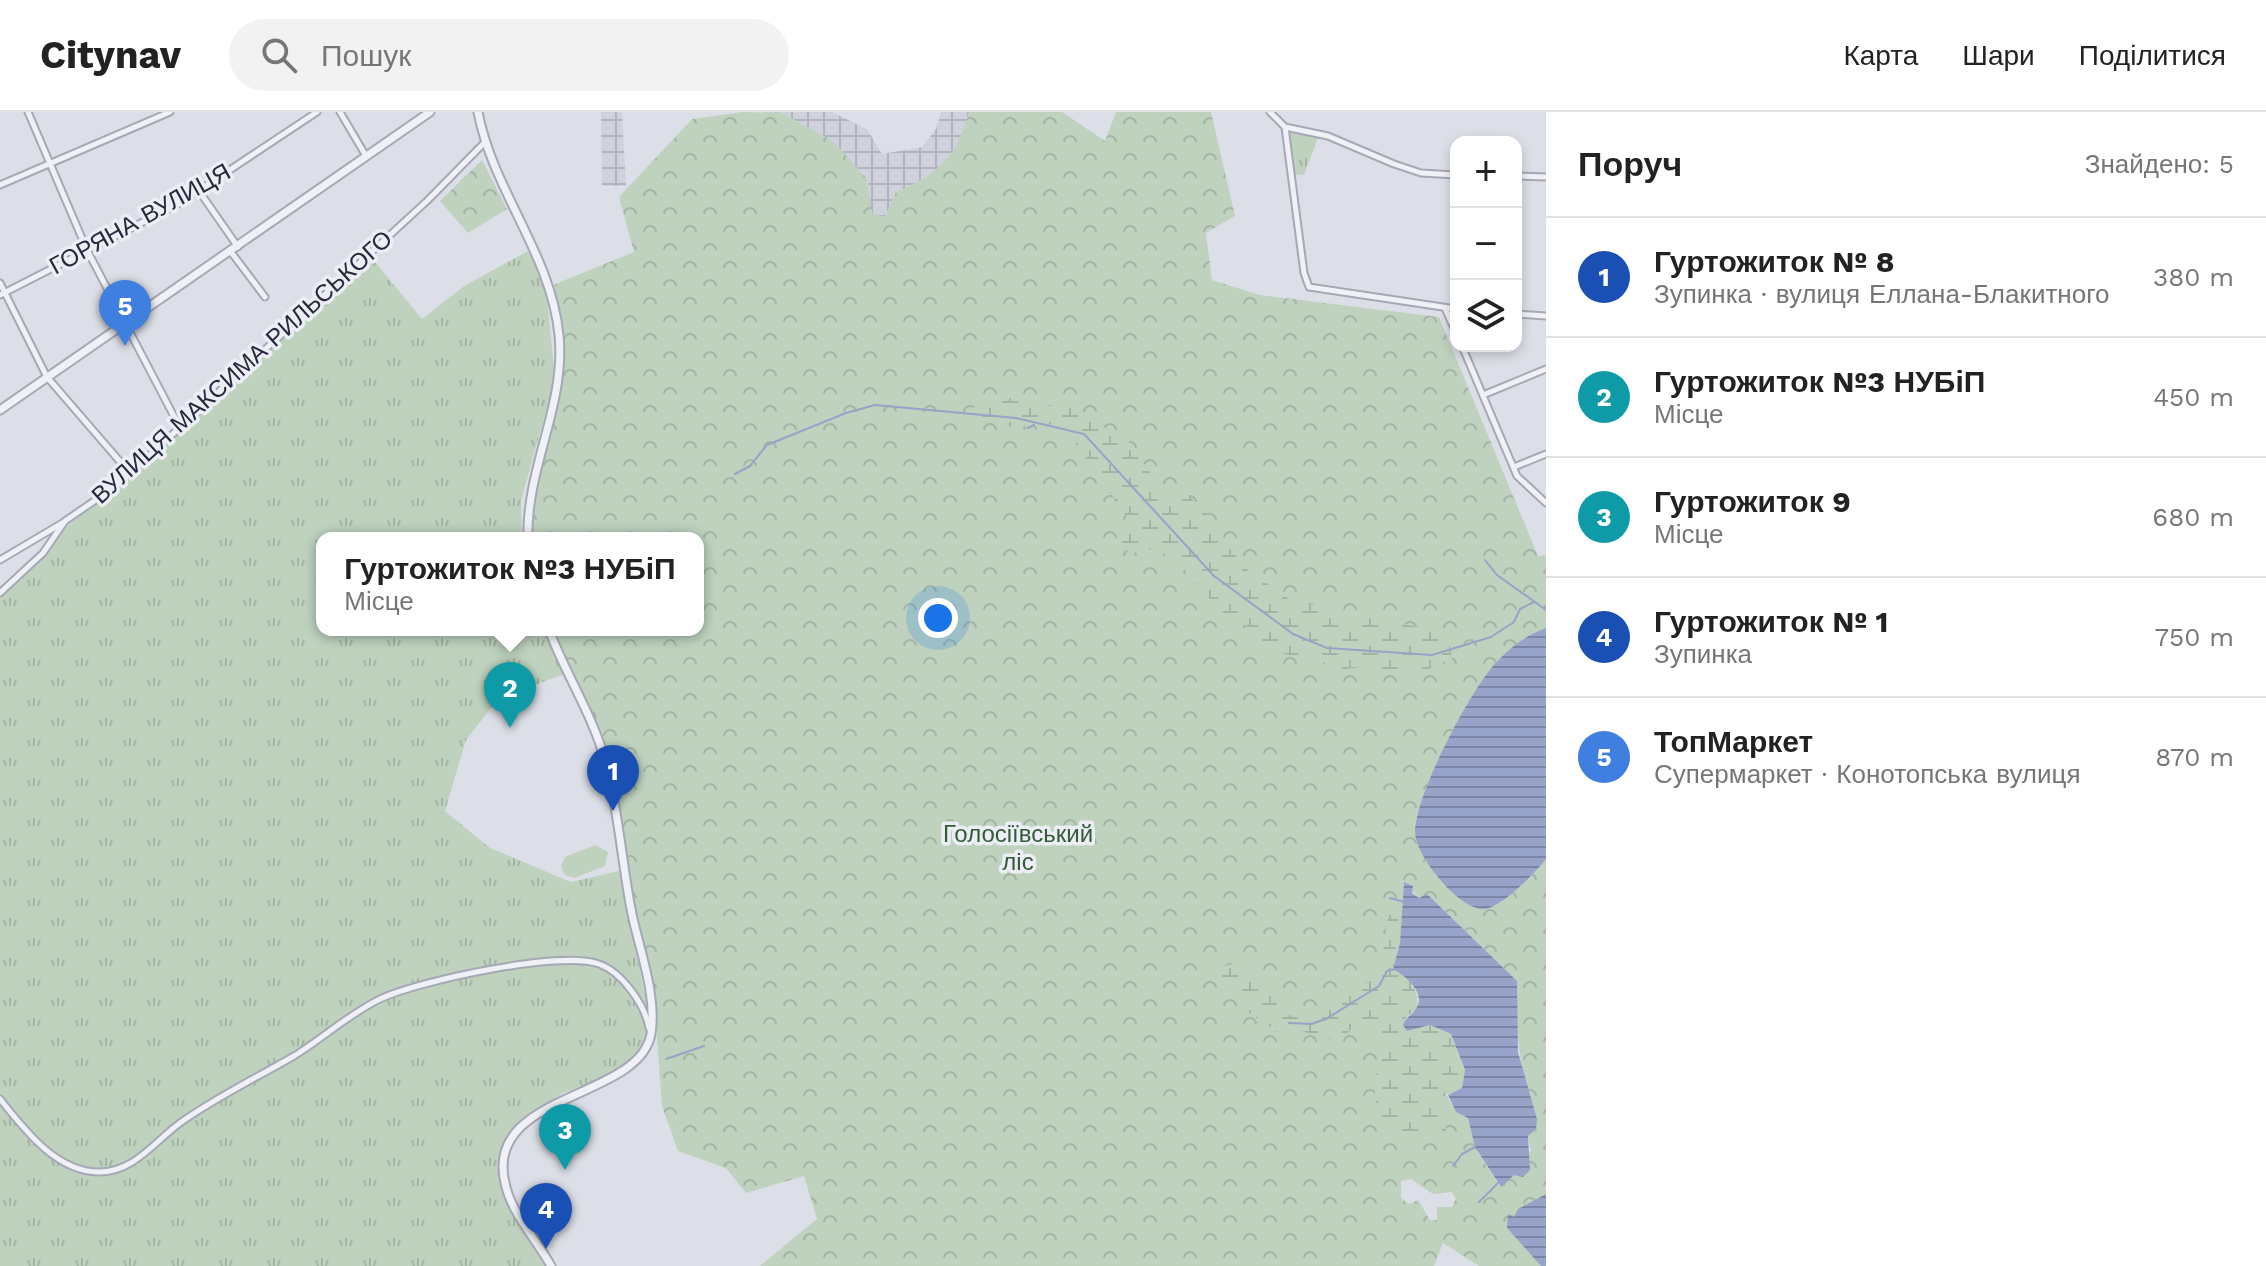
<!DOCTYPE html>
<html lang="uk">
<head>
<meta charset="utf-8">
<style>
  :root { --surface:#fff; --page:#f2f2f2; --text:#222; --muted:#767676; --line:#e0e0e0; --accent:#d14c3e }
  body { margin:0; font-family:"Work Sans",sans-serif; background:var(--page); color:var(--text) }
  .controls { position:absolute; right:24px; top:24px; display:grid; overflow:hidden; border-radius:16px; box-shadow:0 4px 12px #0003 }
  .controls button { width:72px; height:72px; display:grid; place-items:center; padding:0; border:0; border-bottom:2px solid var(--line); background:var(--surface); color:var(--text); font:40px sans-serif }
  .you { position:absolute; left:938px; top:506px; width:28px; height:28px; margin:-20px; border:6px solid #fff; border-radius:50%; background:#1a73e8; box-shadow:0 0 0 12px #1a73e833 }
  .badge { display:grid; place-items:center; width:52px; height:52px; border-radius:50%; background:var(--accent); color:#fff; font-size:26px; font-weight:700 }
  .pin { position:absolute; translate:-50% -66px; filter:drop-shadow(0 2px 4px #0008) }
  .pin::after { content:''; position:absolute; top:42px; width:28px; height:24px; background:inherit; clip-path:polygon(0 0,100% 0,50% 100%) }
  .popup { position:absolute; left:316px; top:420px; width:388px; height:104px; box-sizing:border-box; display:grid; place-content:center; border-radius:16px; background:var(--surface); filter:drop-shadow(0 2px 6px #0005); font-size:26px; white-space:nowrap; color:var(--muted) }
  .popup b { font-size:30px; color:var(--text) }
  .popup::after { content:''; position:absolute; left:50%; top:100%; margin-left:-16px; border:16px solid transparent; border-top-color:var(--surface) }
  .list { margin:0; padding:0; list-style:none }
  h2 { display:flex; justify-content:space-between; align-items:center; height:104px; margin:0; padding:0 32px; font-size:34px }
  h2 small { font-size:26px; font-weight:400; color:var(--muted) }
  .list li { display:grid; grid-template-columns:52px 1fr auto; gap:24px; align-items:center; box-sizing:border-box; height:120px; padding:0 32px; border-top:2px solid var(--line) }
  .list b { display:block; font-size:30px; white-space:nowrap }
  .list p { margin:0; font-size:26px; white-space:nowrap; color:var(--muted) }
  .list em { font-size:26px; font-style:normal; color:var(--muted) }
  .icon { flex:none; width:44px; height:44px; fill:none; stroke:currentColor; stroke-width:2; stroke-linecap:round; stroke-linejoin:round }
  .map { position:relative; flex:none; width:1546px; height:1154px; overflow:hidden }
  header { display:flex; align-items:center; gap:48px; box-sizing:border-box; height:112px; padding:0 40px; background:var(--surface); border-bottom:2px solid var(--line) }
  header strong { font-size:38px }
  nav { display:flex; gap:44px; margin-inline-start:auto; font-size:28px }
  .search { width:560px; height:72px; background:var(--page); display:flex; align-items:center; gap:20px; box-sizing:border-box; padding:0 28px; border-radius:44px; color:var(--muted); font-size:30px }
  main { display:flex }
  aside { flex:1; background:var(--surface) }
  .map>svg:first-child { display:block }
</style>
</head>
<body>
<header>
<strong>Citynav</strong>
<div class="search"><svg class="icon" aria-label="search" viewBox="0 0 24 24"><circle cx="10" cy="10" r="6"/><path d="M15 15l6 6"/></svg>Пошук</div>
<nav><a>Карта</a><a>Шари</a><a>Поділитися</a></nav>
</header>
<main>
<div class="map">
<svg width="1546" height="1154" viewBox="0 0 1546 1154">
  <defs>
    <pattern id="industrial-grid" width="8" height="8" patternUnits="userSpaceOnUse" patternTransform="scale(2)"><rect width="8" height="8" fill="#cfd1dd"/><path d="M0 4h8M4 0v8" fill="none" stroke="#b2b3bf"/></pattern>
    <pattern id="forest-crowns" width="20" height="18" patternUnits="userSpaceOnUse" patternTransform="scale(2)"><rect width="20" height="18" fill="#bed2be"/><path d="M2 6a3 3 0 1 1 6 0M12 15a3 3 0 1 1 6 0" fill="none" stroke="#a3b4a4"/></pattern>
    <pattern id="wetland-marsh" width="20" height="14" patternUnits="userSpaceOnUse" patternTransform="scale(2)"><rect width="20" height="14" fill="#bed2be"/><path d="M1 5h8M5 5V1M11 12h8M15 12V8" fill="none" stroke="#a3b4a4"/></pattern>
    <pattern id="park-tufts" width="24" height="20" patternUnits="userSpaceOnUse" patternTransform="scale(2)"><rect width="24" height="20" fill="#bed2be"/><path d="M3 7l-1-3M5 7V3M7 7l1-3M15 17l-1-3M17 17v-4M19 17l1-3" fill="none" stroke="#a3b4a4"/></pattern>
    <pattern id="water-rules" width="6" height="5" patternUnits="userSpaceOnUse" patternTransform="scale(2)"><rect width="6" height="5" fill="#97a3c9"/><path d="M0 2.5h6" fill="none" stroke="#7b85a5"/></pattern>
  </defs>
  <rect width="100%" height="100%" fill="#dddfe8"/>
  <g fill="url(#industrial-grid)">
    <path d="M601,0h21l4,74h-24z"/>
    <path d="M763,0h69l35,17 15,25 40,-7 14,-18 5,-17h28l-7,28 -17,23 -28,20 -21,9 -11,25 -13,-3 -5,-35z"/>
  </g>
  <g fill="url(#forest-crowns)" fill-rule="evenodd">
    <path d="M742,0l40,1 51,28 34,38 5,34 13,4 11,-25c42,-17 61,-36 73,-80h93l43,29 11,-29h95l24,104 -29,17 6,47 48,15 179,22 99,239 8,-1v73c-21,7 -39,22 -54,39 -20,25 -81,136 -77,166 4,28 37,60 60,75l36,-15 35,-34v335l-6,3 -24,41 25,28h-62l-36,-23 -9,23h-674l57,-47 -13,-43 -58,17 -20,-25 -48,-17 -16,-45 -7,-95 -47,-247 -57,-134h147v-92h-168l-1,-32 33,-125 -1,-46 -8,-50 81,-33 -15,-55 73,-78zM1404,771l15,15 9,-3 89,86 -2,34 8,64 8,17 -3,40 3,15 -31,36 -25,-40 -7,-29 -12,-6 -51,-93 12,-11 -8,-31 -16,-9 7,-25zM1411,1067l22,15 19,-2 4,7 -4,8h-15v13h-7l-12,-20 -9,4 -8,-6v-17z"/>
    <path d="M482,48l25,49 -39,24 -28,-32z"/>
  </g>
  <g fill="url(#wetland-marsh)">
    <path d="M1027,285l22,9 25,-2 17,16 37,21 42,59 18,-5 25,24 16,29 19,22 51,36 8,-3 52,14 68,11 23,17 2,14 -29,12 -26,3 -33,-7 -30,3 -7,-7 -60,-13 -14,-6 -6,-17 -28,-17 -39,-46 -24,-16 -23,5 -14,-6 8,-30 -65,-93 -48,3 -56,-10c22,-16 42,-19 69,-20z"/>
    <path d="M1404,794l-12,62c17,10 28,20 25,40l-12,11 2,12 23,-6 21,9 14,37 -3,17 -14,7 -12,-14 11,37 -3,25 -12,-8 -21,2 -26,-9c-3,-10 -10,-22 -10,-32 0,-27 10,-46 -3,-72l-18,3 -16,14 -37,-10 -19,4c-26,-17 -58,-36 -66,-67l24,-6 16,6 25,45 18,4c16,-12 61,-38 80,-36l9,-65z"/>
  </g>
  <g fill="url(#park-tufts)">
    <path d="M1295,18l25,3 -16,42 -11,-1 -7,-38z"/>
    <path d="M528,139l18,36 9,92 -34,122 1,37h-200v92h222l20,44 -66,25 -32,41 -21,71 45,37 81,34 48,-11 32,152 -9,31 -27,21 -52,18 -34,23 -19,20 -10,29 3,25 45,76h-548v-670l46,-43 16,-23 57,-44 251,-230 52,63 42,-33z"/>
  </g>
  <path fill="#bed2be" d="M595,733l13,7 -3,14 -30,12 -10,-3 -4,-9 4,-9z"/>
  <g fill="url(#water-rules)">
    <path d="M1546,516v231c-11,14 -44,48 -61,50 -24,3 -70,-53 -70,-77 0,-37 53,-136 77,-165 15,-17 33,-32 54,-39z"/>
    <path d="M1404,770l9,4 -1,7 7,5 8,-4 90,87 1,71 19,67 -1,10 -8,7 2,34 -7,7 -9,-2 -13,12 -26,-40 -7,-29 -12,-6 -8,-17 14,-7 3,-18 -14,-36 -21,-9 -23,6 -4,-6c3,-8 7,-8 12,-15 13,-17 -10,-34 -22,-41l7,-26z"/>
    <path d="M1546,1082v72h-5l-34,-38 1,-14 6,3 4,-8z"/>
  </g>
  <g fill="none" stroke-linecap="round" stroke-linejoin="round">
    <g stroke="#97a3c9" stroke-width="2">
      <path d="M1028,316l6,-3"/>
      <path d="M735,362l15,-8 17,-21 79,-32 29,-8 141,13 68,16 130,142 79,58 34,14 105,7 59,-18 23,-15 6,-13 14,-7"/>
      <path d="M1485,448l12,15 49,35"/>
      <path d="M1390,786l15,4"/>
      <path d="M1289,911l22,1 15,-5 53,-33 8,-15 9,-2"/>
      <path d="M666,947l38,-13"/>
      <path d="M1453,1054l9,-12 13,-7"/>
      <path d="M1479,1090l19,-19"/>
    </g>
    <defs>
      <g id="minor">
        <path d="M28,0l59,138 92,176"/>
        <path d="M340,0l26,44"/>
        <path d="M1270,0l15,15 43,9 66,28 27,9 35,2"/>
        <path d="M1285,15l19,146 5,14 147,22"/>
        <path d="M1516,64l30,1"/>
        <path d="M0,73l170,-73"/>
        <path d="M199,79l39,56"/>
        <path d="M231,140l34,45"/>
        <path d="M0,171l47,94 82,95"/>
        <path d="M0,183l180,-92 137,-91"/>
        <path d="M1445,196l11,25"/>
        <path d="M1516,202l30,2"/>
        <path d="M1462,234l55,130 29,27"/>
        <path d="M1483,283l63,-26"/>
        <path d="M1514,355l32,-13"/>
        <path d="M0,448l64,-38"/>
        <path d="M0,481l43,-40 22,-32 51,-35 311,-285 59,-60"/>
        <path d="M0,987c24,30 56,73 99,73 35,0 55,-30 81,-49 35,-25 76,-45 114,-67 29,-18 55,-42 86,-57 38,-18 181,-49 219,-35 23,8 46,41 50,64"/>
      </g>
      <g id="tertiary">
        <path d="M478,0c15,79 73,142 81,223 7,70 -33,133 -31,203"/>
        <path d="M0,298l430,-298"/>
        <path d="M549,518c17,45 45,87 57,134 13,49 16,101 26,150 8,38 25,81 19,120 -12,67 -172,58 -145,153 7,28 31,53 45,79"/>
      </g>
    </defs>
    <use href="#minor" stroke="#a6a8b5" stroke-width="9"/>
    <use href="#tertiary" stroke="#a6a8b5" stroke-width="11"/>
    <use href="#minor" stroke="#f0f1f6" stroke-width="5"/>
    <use href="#tertiary" stroke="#f0f1f6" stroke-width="7"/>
  </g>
  <g text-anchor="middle" stroke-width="7" stroke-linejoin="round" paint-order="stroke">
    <g font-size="24" fill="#26293f" stroke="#edeef5">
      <text transform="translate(140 107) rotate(-29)" y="8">ГОРЯНА ВУЛИЦЯ</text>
      <text transform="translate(242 255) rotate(-42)" y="8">ВУЛИЦЯ МАКСИМА РИЛЬСЬКОГО</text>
    </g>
    <g font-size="24" fill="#335b36" stroke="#edeef5">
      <text x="1018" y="730">Голосіївський<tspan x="1018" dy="28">ліс</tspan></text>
    </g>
  </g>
</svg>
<div class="controls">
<button>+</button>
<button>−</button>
<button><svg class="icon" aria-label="layers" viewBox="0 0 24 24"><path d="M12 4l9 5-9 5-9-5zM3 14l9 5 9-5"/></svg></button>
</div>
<div class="you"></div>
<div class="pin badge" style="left:613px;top:699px;background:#1a4fb4">1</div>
<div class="pin badge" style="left:510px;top:616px;background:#0f9aa8">2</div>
<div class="popup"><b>Гуртожиток №3 НУБіП</b>Місце</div>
<div class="pin badge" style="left:565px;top:1058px;background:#0f9aa8">3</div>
<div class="pin badge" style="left:546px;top:1137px;background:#1a4fb4">4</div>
<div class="pin badge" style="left:125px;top:234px;background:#3f7fe0">5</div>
</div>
<aside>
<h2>Поруч<small>Знайдено: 5</small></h2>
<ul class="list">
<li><span class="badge" style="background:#1a4fb4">1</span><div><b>Гуртожиток № 8</b><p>Зупинка · вулиця Еллана-Блакитного</p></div><em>380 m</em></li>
<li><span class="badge" style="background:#0f9aa8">2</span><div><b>Гуртожиток №3 НУБіП</b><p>Місце</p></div><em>450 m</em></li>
<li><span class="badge" style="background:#0f9aa8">3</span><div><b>Гуртожиток 9</b><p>Місце</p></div><em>680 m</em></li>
<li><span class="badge" style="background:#1a4fb4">4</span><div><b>Гуртожиток № 1</b><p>Зупинка</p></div><em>750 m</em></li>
<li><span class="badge" style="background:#3f7fe0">5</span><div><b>ТопМаркет</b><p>Супермаркет · Конотопська вулиця</p></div><em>870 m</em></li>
</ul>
</aside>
</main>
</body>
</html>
